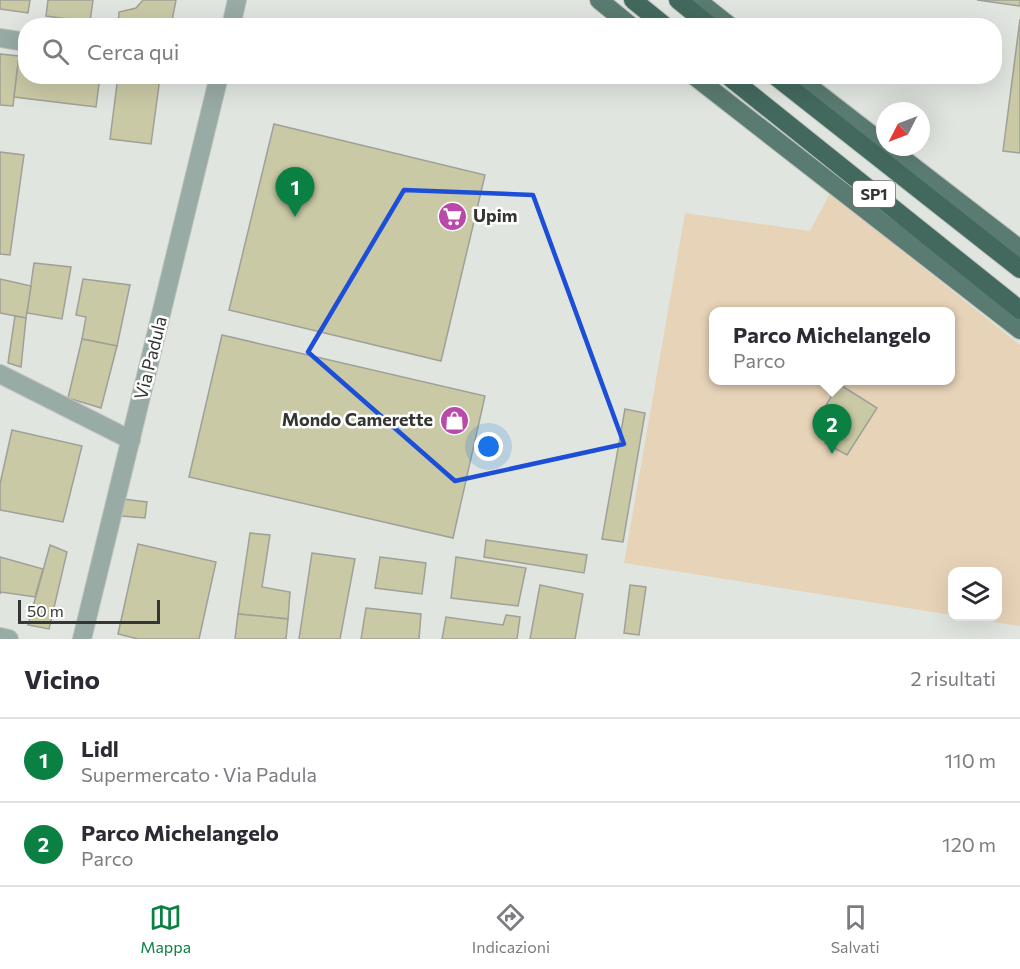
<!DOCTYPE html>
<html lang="it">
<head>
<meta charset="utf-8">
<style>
  :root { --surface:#fff; --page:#f2f2f3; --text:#2b2b33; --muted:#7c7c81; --line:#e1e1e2; --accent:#0b8043 }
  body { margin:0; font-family:Commissioner,sans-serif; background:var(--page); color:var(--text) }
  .controls { position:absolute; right:18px; bottom:18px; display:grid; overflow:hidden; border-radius:12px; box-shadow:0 6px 24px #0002 }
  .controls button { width:54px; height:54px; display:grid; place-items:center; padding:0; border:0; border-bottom:2px solid var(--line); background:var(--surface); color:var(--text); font:30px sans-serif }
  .compass { position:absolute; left:876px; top:102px; width:54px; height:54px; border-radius:50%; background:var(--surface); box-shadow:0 6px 24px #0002; rotate:228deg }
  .scale { position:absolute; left:18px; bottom:15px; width:142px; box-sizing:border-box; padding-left:6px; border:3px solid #343633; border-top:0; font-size:16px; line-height:21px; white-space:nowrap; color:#343633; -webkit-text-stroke:4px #fff; paint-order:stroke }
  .you { position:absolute; left:489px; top:447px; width:21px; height:21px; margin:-15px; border:4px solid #fff; border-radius:50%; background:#1a73e8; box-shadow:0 0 0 9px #1a73e833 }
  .badge { display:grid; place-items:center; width:39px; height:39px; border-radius:50%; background:var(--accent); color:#fff; font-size:20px; font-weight:700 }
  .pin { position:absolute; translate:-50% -50px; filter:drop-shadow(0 2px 3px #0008) }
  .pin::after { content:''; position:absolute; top:32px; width:21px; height:18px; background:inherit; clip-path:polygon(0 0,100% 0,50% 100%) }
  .popup { position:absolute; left:709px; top:307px; width:246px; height:78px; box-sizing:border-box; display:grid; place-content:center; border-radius:12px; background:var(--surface); filter:drop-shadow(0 2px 4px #0005); font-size:20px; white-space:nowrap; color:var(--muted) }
  .popup b { font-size:22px; color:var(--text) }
  .popup::after { content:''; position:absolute; left:50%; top:100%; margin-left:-12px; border:12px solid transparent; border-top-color:var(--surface) }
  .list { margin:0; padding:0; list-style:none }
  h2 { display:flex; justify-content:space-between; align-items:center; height:78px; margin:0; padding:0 24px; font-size:26px }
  h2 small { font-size:20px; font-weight:400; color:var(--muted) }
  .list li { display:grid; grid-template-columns:39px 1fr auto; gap:18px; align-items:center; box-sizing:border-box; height:84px; padding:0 24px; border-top:2px solid var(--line) }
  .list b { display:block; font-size:22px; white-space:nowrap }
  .list p { margin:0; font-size:20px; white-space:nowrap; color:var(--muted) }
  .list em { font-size:20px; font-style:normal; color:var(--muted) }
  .icon { flex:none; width:33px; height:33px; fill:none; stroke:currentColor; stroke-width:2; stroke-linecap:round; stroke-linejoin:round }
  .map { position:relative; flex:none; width:1020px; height:639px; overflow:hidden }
  .search { position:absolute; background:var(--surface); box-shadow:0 6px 24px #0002; left:18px; right:18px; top:18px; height:66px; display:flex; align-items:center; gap:15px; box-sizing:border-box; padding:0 21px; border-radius:24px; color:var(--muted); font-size:22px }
  .sheet { height:246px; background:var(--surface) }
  nav { display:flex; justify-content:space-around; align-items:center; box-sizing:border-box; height:84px; border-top:2px solid var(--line); background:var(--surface); font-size:16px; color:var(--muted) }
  nav a { display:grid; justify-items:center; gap:3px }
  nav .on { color:var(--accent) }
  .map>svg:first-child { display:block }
</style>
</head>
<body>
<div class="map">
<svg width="1020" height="639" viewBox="0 0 1020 639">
  <rect width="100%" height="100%" fill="#e0e6df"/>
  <path fill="#e7d3b8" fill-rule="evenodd" d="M830,193l190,152v281l-58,-9 36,-1v-44h-46v43l-328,-52 61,-350 125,18zM714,312h236v68h-236z"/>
  <g fill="#c9c9a6" stroke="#9fa097" stroke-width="1.5">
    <path d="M0,0h30l-2,13 -28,-4z"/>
    <path d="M48,0h45l-3,22 -44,-6z"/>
    <path d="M143,0h33l-5,26h-53l1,-14 17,-4z"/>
    <path d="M977,0h43v6z"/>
    <path d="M1020,19v134l-17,-2z"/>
    <path d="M0,54l19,2 -6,50 -13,-1z"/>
    <path d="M19,56l7,1v19h74l-4,31 -82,-10z"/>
    <path d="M118,76l42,2 -9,66 -41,-5z"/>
    <path d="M274,124l211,51 -44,186 -212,-51z"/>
    <path d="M0,152l24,3 -14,100 -10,-1z"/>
    <path d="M34,263l37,4 -9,52 -35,-6z"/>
    <path d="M0,279l31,7 -5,32 -26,-5z"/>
    <path d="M83,279l47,6 -13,61 -35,-7 4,-22 -10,-2z"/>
    <path d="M15,316l11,2 -5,49 -13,-4z"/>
    <path d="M222,335l263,61 -32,142 -264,-61z"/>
    <path d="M82,339l35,7 -16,62 -33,-10z"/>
    <path d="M839,384l38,24 -30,47 -22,-12 15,-25 -14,-13z"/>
    <path d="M625,409l20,4 -22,129 -21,-3z"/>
    <path d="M12,430l70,16 -19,76 -63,-12v-26z"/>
    <path d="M123,499l24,3 -2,16 -24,-2z"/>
    <path d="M250,533l20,2 -8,52 28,5 -2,27 -50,-5z"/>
    <path d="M486,540l101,15 -3,18 -100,-16z"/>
    <path d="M138,544l78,18 -17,77h-61l-20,-5z"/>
    <path d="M50,545l17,7 -18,77 -21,-4z"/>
    <path d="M312,553l43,6 -15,80h-41z"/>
    <path d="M0,557l43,12 -8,28 -34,-5 -1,2z"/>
    <path d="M380,557l46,6 -4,31 -47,-6z"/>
    <path d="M456,557l70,11 -8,38 -67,-8z"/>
    <path d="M540,585l43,9 -8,45h-45z"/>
    <path d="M630,585l16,2 -7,48 -15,-2z"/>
    <path d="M366,608l55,6 -2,25h-58z"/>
    <path d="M238,614l50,5 -2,20h-51z"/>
    <path d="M506,615l14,2 -3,22h-75l4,-22 57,8z"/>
  </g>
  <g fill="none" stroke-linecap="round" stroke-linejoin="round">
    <defs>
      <g id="minor">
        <path d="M231,26l6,-26"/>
        <path d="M0,38l26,4"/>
        <path d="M0,374l131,66"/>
        <path d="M0,637l9,2"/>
        <path d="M82,639l137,-563"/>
      </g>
      <g id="major">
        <path d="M599,0l32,26"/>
        <path d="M697,0l33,26"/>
        <path d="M694,76l326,254"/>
        <path d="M796,76l89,69"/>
        <path d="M888,147l132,102"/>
      </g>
      <g id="highway">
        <path d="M633,0l32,26"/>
        <path d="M678,0l32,26"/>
        <path d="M728,76l292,234"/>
        <path d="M775,76l245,193"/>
      </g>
    </defs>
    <use href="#minor" stroke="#bec3bd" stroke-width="20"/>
    <use href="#major" stroke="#bec3bd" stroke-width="20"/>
    <use href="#highway" stroke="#bec3bd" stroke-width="20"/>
    <use href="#minor" stroke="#99aba5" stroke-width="18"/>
    <use href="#major" stroke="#5a7b71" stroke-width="18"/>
    <use href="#highway" stroke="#43695e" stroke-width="18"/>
  </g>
  <path fill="none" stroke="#1d4ed8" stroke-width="4.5" stroke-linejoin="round" d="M404,190l129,5 91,249 -169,37 -147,-129z"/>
  <defs>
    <symbol id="supermarket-disc" viewBox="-11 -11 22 22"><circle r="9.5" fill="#ba4aa7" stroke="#fff"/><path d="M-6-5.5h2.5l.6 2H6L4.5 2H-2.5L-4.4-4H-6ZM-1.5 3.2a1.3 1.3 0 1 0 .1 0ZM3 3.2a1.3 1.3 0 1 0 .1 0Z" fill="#fff"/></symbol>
    <symbol id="shop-disc" viewBox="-11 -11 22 22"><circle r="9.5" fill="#ba4aa7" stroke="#fff"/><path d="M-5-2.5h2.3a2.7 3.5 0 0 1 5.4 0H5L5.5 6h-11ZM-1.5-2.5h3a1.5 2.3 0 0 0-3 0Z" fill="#fff"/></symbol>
  </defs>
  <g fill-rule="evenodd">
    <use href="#supermarket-disc" x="436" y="200" width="33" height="33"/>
    <use href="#shop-disc" x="438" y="404" width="33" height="33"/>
  </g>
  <g text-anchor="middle" stroke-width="5" stroke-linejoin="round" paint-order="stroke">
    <rect fill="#fff" stroke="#717270" stroke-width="1.5" x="853" y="181" width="42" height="26" rx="4.5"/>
    <g font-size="16" font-weight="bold" fill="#343633">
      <text x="874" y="200">SP1</text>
    </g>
    <g font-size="18" font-weight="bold" fill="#343633" stroke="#fff" text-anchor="start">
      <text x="473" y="222">Upim</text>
      <text x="433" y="426" text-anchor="end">Mondo Camerette</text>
    </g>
    <g font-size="18" fill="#343633" stroke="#fff">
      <text transform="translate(151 358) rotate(-76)" y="6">Via Padula</text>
    </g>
  </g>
</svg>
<div class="controls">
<button><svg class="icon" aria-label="layers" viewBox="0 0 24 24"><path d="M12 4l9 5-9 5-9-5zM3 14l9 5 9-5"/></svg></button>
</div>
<svg class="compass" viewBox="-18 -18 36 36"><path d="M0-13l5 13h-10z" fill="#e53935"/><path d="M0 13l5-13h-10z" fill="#7c7c81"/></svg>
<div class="scale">50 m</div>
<div class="you"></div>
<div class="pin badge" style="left:295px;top:217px">1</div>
<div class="pin badge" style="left:832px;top:454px">2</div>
<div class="popup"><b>Parco Michelangelo</b>Parco</div>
<div class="search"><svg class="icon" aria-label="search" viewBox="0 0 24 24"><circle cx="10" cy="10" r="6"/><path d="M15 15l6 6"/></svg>Cerca qui</div>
</div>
<section class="sheet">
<h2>Vicino<small>2 risultati</small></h2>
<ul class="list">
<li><span class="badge">1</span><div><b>Lidl</b><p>Supermercato · Via Padula</p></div><em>110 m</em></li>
<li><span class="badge">2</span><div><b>Parco Michelangelo</b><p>Parco</p></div><em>120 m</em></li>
</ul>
</section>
<nav>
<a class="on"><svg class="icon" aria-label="map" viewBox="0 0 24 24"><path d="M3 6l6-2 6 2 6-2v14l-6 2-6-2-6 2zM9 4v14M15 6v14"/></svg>Mappa</a>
<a><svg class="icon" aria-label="directions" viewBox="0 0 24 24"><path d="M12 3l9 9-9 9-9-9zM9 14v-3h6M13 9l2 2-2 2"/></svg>Indicazioni</a>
<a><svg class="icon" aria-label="saved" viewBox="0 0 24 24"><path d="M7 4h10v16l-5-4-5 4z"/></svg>Salvati</a>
</nav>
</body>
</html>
